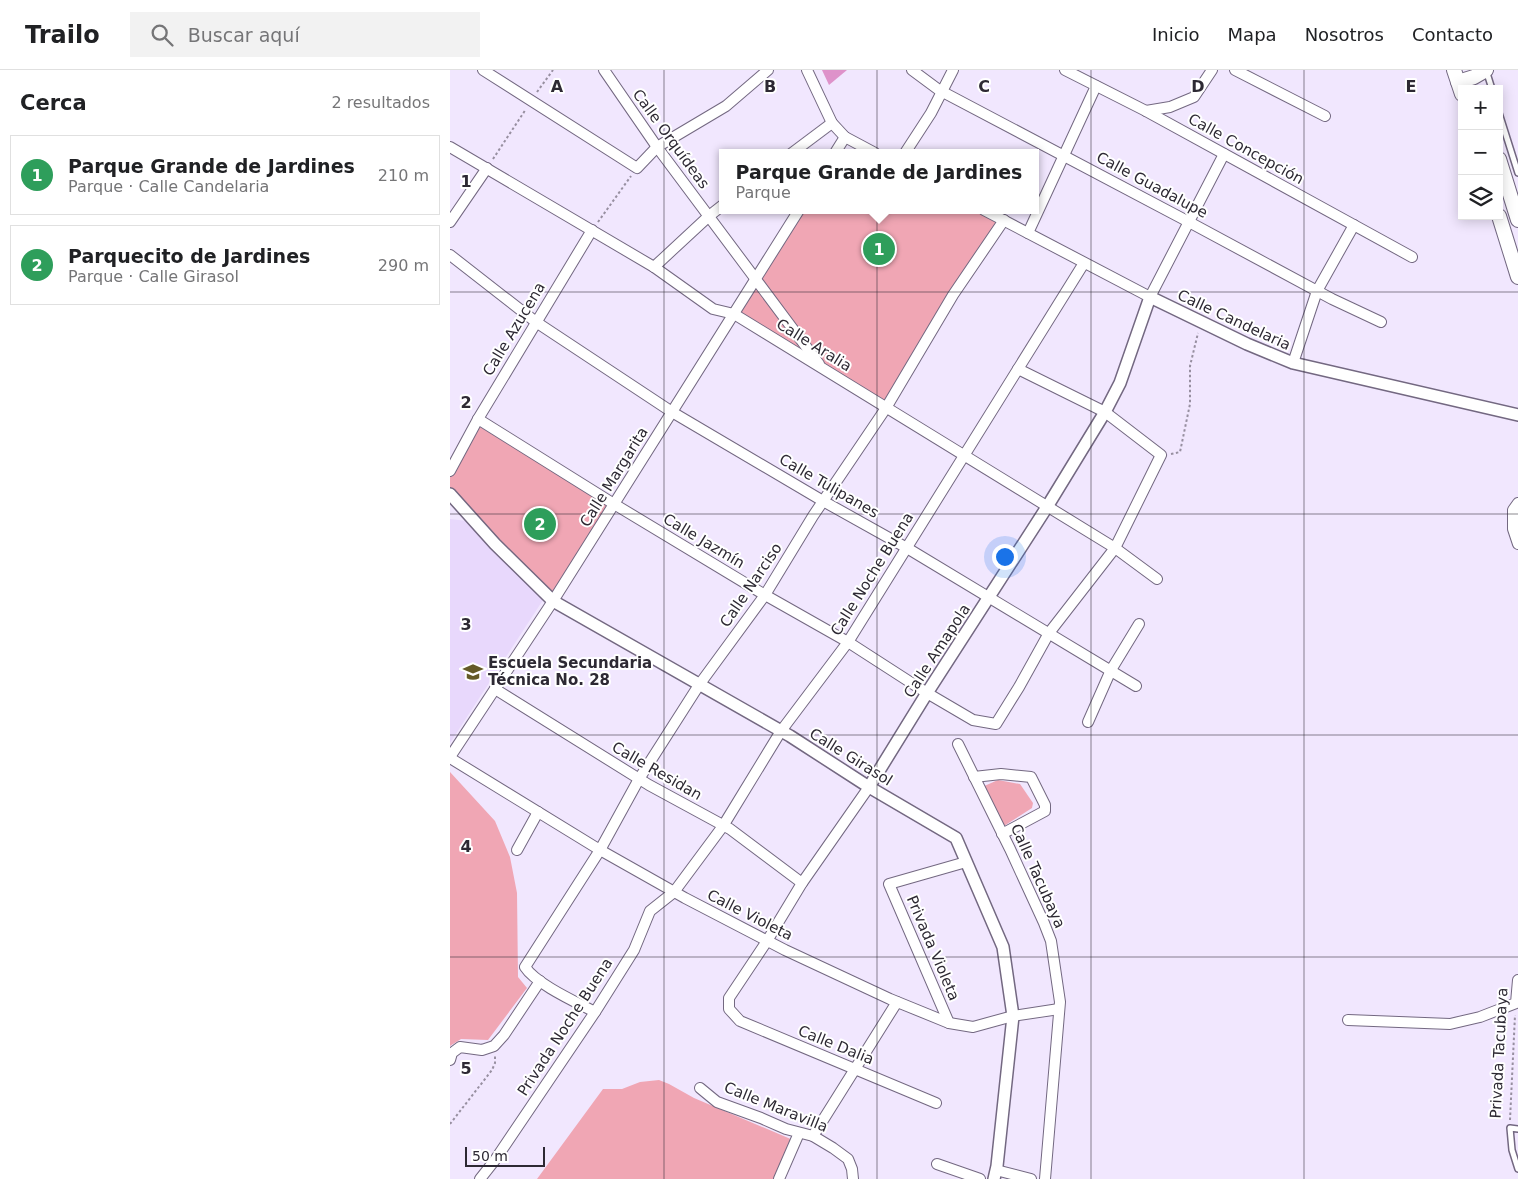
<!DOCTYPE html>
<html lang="es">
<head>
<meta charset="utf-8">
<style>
  :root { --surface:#fff; --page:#f2f2f2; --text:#202124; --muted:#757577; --line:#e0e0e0; --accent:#d93025 }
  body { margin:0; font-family:"DejaVu Sans",sans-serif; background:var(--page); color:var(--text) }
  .controls { position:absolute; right:15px; top:15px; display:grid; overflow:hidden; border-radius:0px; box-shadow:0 2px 12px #0003 }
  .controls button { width:45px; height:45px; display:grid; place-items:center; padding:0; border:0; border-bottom:1px solid var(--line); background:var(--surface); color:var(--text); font:25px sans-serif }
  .scale { position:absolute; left:15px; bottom:12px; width:80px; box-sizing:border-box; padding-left:5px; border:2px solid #2d2933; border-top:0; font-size:14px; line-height:18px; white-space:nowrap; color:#2d2933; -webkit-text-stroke:4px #fff; paint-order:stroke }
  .you { position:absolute; left:554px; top:486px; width:18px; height:18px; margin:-12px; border:4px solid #fff; border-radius:50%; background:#1a73e8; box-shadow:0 0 0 8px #1a73e833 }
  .badge { display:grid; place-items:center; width:32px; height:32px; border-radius:50%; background:var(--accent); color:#fff; font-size:16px; font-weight:700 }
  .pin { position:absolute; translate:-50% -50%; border:2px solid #fff; box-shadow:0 1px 5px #0006 }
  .popup { position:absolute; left:269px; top:79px; width:320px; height:65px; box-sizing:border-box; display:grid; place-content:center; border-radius:0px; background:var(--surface); filter:drop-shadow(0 1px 4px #0005); font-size:16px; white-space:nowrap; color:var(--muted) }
  .popup b { font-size:19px; color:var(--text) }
  .popup::after { content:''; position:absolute; left:50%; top:100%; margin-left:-10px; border:10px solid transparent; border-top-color:var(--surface) }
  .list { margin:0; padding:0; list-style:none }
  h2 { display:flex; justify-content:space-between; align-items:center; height:65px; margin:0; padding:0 20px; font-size:21px }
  h2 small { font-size:16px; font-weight:400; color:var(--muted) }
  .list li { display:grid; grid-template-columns:32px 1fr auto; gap:15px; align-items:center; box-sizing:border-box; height:80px; margin:0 10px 10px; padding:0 10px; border:1px solid var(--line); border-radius:0px }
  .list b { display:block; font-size:19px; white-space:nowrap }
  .list p { margin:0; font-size:16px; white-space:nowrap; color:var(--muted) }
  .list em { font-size:16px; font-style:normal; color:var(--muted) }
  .icon { flex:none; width:28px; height:28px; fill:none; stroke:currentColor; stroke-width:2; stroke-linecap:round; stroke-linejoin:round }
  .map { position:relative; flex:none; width:1068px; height:1109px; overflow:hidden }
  header { display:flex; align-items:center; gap:30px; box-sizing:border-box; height:70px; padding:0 25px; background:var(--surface); border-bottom:1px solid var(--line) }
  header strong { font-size:24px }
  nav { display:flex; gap:28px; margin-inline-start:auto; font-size:18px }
  .search { width:350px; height:45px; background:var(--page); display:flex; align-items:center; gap:12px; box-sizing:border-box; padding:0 18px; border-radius:0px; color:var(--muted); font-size:19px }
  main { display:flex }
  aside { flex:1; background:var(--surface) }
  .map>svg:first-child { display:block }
</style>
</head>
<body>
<header>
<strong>Trailo</strong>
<div class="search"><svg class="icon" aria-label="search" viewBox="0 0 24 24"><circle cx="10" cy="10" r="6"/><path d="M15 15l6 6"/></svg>Buscar aquí</div>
<nav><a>Inicio</a><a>Mapa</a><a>Nosotros</a><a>Contacto</a></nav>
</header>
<main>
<aside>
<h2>Cerca<small>2 resultados</small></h2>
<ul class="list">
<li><span class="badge" style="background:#2e9e5b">1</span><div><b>Parque Grande de Jardines</b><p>Parque · Calle Candelaria</p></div><em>210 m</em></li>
<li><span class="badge" style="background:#2e9e5b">2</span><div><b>Parquecito de Jardines</b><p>Parque · Calle Girasol</p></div><em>290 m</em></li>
</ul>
</aside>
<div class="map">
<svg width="1068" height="1109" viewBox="0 0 1068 1109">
  <rect width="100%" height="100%" fill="#f1e7fe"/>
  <path fill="#e8d8fc" d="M0,449l17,2 76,79 -93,143z"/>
  <g fill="#f0a6b4">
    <path d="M349,140h185l20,10 -118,188 -152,-94z"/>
    <path d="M25,354l139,80 -61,97 -103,-109v-17z"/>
    <path d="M0,702l45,49 15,36 7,36 1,84 9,11 -39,52 -27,-1 -11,7z"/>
    <path d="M548,710l22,4 13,19 -1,5 -28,18 -22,-39z"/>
    <path d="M209,1010l10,4 25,14 99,42 -17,39h-239l66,-90h19l18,-7z"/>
  </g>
  <path fill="#de92ca" d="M372,0h25l-18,15z"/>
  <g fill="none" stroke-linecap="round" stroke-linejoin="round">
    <defs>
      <g id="service">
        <path d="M1036,0l6,19"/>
        <path d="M1049,43l19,60"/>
        <path d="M1068,1059l-8,-1 2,22 6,19"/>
      </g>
      <g id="minor">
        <path d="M33,0l154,98 20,-21 69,-41 42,-36"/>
        <path d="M154,0l53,77 162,217"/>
        <path d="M357,0l25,53 13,14 30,16"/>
        <path d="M462,0l27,20 250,132 143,77 49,23"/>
        <path d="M615,0l81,41 266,146"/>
        <path d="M785,0l90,46"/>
        <path d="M696,41l24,-4 24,-10 18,-27"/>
        <path d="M0,77l204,120 59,42 21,5 381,234 42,31"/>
        <path d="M342,83l40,-30"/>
        <path d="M385,83l10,-16"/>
        <path d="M455,83l26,-40 22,-43"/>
        <path d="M534,140l166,87 74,-143"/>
        <path d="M0,152l37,-54"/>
        <path d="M578,163l68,-147"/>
        <path d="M0,185l86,67 136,90 151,89 84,47 229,138"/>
        <path d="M204,197l55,-51 14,-11"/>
        <path d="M843,293l24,-72 37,-66"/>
        <path d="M28,349l136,85 151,91 83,47 79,51 46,27 23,4 23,-37 30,-54 66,-85 46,-93 -56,-43 -87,-43"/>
        <path d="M0,401l28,-52 114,-189"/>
        <path d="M1068,433l-5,7v19l5,15"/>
        <path d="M45,619l154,96 81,44 72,54"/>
        <path d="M638,652l23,-52 28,-46"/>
        <path d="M508,674l52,105 34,74 7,18 9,61 -15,177"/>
        <path d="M0,687l103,-156 246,-391"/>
        <path d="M0,688l150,92 85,48 100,52 105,49 59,24 24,4 40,-11 46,-7"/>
        <path d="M524,707l27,-3 30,3 14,28v6l-43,23"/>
        <path d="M419,717l-67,96 -35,58 -38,57v11l11,12 196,82"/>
        <path d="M67,780l21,-38"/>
        <path d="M145,942c-19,-10 -59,-28 -70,-45l75,-117 39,-71 60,-94 66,-90 48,-79 73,-108 67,-113 51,-75"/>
        <path d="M898,950l102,4 30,-7 36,-14 2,-23"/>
        <path d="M499,953l-60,-139 77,-22"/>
        <path d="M0,990l2,-7 8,-6 22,3 12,-4 10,-11 36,-54"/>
        <path d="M250,1018l17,14 44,16 25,11 27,7 20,12 15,11 4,10 1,10"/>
        <path d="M363,1066l84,-134"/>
        <path d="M487,1094l43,15"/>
        <path d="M546,1100l35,9"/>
        <path d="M30,1109l15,-19 100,-148 39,-62 16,-39 24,-19 49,-66 58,-95 67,-89 236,-379"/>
        <path d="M329,1109l20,-46"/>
      </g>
      <g id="tertiary">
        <path d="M0,424l45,50 58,57 237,135 79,51 87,51 47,109 10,69 -16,150 -3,13"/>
        <path d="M419,717l58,-94 120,-186 58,-95 15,-29 30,-86 97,47 46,19 225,52"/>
      </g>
      <g id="secondary">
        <path d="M1004,0l8,24"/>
        <path d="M1008,12l16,-5 12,-7"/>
        <path d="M1049,89l19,61"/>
        <path d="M1049,146l19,61"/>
      </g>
    </defs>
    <use href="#service" stroke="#736881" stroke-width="8"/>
    <use href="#minor" stroke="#736881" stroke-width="12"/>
    <use href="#tertiary" stroke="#736881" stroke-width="14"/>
    <use href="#secondary" stroke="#736881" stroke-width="16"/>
    <g stroke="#978fa0" stroke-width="2" stroke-dasharray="2.5 2.5" stroke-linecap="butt">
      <path d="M87,22l16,-22"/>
      <path d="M43,89l33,-50"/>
      <path d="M148,152l33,-46"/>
      <path d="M721,384l9,-2 10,-48v-38l8,-33"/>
      <path d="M1060,1050l5,-105"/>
      <path d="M0,1054l42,-54 3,-7v-7"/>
    </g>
    <use href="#service" stroke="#fff" stroke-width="5"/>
    <use href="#minor" stroke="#fff" stroke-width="10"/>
    <use href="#tertiary" stroke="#fff" stroke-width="11"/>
    <use href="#secondary" stroke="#fff" stroke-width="14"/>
  </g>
  <path fill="none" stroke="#2d2933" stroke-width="1" stroke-opacity="0.55" d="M214,0v1109M427,0v1109M641,0v1109M854,0v1109M0,222h1068M0,444h1068M0,665h1068M0,887h1068"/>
  <defs>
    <symbol id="school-bare" viewBox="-9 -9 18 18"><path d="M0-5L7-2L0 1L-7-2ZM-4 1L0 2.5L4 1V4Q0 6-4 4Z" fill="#645a27" stroke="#fff" stroke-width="2.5" paint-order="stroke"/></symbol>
  </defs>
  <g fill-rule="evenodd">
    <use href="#school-bare" x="9" y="588" width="28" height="28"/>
  </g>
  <g text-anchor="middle" stroke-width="4" stroke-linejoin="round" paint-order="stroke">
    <g font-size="15" fill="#2d2933" stroke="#fff">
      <text transform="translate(221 69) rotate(54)" y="5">Calle Orquídeas</text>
      <text transform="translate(796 79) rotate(29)" y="5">Calle Concepción</text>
      <text transform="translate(702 115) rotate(28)" y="5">Calle Guadalupe</text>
      <text transform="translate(784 250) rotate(25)" y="5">Calle Candelaria</text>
      <text transform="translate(64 259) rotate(-59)" y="5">Calle Azucena</text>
      <text transform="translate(364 275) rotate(32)" y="5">Calle Aralia</text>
      <text transform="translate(164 407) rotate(-58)" y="5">Calle Margarita</text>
      <text transform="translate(379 416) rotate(30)" y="5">Calle Tulipanes</text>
      <text transform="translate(254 471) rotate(31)" y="5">Calle Jazmín</text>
      <text transform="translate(422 504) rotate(-58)" y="5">Calle Noche Buena</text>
      <text transform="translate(301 515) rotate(-56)" y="5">Calle Narciso</text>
      <text transform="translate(487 581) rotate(-57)" y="5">Calle Amapola</text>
      <text transform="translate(401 687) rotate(32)" y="5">Calle Girasol</text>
      <text transform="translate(207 701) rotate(30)" y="5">Calle Residan</text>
      <text transform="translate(588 806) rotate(66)" y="5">Calle Tacubaya</text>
      <text transform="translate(300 845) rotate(27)" y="5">Calle Violeta</text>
      <text transform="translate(483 878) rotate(67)" y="5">Privada Violeta</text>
      <text transform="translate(115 957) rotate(-57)" y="5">Privada Noche Buena</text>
      <text transform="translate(386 975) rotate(22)" y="5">Calle Dalia</text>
      <text transform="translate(1049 983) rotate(-87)" y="5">Privada Tacubaya</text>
      <text transform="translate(326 1037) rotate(22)" y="5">Calle Maravilla</text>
    </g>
    <g font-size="15" font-weight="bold" fill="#2d2933" stroke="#fff" text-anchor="start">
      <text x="38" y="598">Escuela Secundaria<tspan x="38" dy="17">Técnica No. 28</tspan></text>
    </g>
  </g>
  <g font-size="16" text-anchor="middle" font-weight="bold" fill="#2d2933" stroke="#fff" stroke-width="4" stroke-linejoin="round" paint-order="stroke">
    <text x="107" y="22">A</text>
    <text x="320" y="22">B</text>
    <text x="534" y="22">C</text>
    <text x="748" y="22">D</text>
    <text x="961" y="22">E</text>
    <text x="16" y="117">1</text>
    <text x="16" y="338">2</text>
    <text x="16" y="560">3</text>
    <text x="16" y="782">4</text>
    <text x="16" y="1004">5</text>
  </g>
</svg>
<div class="controls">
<button>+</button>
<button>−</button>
<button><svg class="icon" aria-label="layers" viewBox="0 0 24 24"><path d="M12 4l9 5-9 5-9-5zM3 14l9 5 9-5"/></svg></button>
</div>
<div class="scale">50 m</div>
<div class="you"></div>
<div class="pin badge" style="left:429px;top:179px;background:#2e9e5b">1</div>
<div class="popup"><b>Parque Grande de Jardines</b>Parque</div>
<div class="pin badge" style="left:90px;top:454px;background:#2e9e5b">2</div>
</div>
</main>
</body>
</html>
